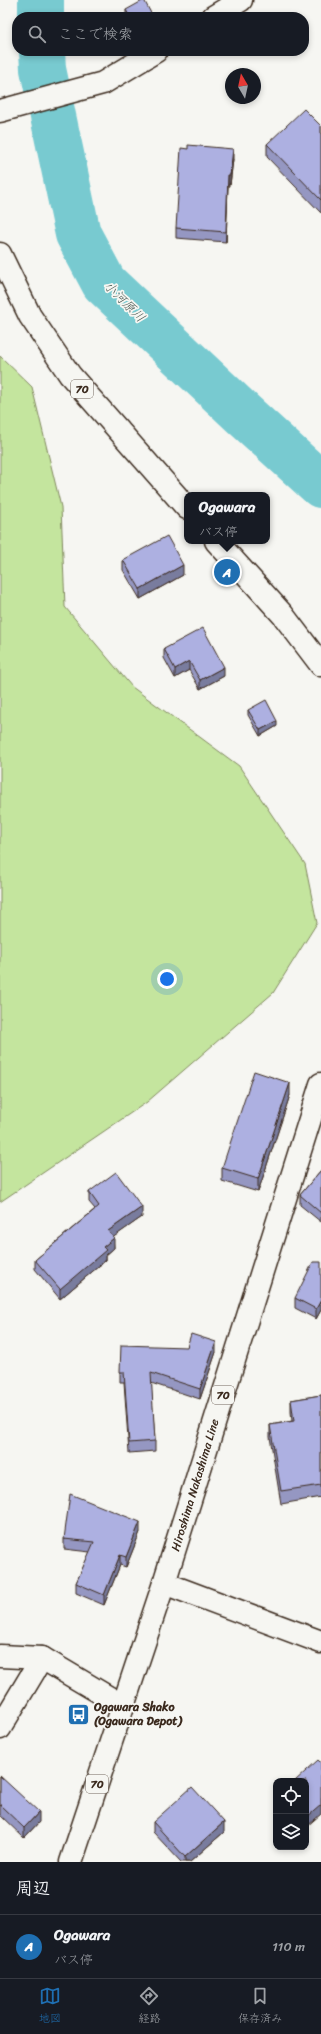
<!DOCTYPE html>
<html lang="ja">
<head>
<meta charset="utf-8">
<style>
  :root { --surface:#171b24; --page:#20242c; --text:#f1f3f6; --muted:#9ea1a6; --line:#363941; --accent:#1f6fb2 }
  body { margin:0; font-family:Sriracha,"Klee One",sans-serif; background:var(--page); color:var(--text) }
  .controls { position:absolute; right:12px; bottom:12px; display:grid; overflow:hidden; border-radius:8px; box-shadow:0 2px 6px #0003 }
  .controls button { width:36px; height:36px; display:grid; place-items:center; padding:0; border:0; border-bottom:1px solid var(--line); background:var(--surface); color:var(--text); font:20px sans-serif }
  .compass { position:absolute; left:225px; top:68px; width:36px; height:36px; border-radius:50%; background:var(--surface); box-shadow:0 2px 6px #0003; rotate:351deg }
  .you { position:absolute; left:167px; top:979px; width:14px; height:14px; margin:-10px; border:3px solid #fff; border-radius:50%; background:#1a73e8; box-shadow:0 0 0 6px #1a73e833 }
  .badge { display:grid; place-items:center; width:26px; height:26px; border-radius:50%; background:var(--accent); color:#fff; font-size:13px; font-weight:700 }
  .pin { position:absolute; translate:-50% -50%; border:2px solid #fff; box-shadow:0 1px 4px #0006 }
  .popup { position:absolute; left:184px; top:492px; width:86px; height:52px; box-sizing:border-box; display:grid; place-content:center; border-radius:8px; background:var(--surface); filter:drop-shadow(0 1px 3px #0005); font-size:13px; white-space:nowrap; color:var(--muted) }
  .popup b { font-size:15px; color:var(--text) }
  .popup::after { content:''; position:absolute; left:50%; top:100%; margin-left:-8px; border:8px solid transparent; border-top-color:var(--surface) }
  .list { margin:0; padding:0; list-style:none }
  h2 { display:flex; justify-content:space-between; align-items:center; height:52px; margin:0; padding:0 16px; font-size:17px }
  h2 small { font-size:13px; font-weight:400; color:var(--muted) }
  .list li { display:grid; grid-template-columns:26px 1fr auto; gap:12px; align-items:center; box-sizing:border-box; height:64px; padding:0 16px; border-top:1px solid var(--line) }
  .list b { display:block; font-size:15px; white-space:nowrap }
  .list p { margin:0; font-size:13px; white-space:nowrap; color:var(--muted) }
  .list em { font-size:13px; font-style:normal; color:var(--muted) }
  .icon { flex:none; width:22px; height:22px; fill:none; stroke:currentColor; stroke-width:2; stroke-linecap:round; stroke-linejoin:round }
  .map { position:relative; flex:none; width:321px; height:1862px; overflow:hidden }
  .search { position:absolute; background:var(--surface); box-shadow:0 2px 6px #0003; left:12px; right:12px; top:12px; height:44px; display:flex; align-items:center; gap:10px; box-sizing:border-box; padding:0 14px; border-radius:16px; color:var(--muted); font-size:15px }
  .sheet { height:116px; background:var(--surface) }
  nav { display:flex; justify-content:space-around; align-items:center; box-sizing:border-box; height:56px; border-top:1px solid var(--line); background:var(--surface); font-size:11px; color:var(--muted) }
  nav a { display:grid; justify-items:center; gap:2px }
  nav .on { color:var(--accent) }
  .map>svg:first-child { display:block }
</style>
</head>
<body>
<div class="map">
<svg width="321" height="1862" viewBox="0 0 321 1862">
  <rect width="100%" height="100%" fill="#f6f6f2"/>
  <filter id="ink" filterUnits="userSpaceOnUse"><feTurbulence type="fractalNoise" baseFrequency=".025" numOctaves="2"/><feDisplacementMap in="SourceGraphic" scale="8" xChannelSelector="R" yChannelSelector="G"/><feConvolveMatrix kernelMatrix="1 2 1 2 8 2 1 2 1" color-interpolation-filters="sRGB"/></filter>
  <g filter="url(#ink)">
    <path fill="#c4e59e" stroke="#80885e" d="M0,356l32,31 29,120 4,100 67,80 107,79 66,98 12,59 -44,70 -126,109 -147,100z"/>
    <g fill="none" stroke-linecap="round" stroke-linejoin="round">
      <g stroke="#78cad0" stroke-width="46">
        <path d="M41,0v17"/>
        <path d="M42,51l1,18 35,165 26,49 139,131 78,71"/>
      </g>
      <defs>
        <g id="minor">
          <path d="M213,17l28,-17"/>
          <path d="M0,111l103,-28 53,-32"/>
          <path d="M164,1583l157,59"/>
          <path d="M0,1656l42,2 81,48"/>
          <path d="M0,1728l42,-70"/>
        </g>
        <g id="primary">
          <path d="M0,254l30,62 40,59 117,133"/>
          <path d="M216,541l67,74 38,50"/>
          <path d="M71,1862l93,-279 157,-499"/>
        </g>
      </defs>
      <use href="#minor" stroke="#3b2a1e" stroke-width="25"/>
      <use href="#primary" stroke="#3b2a1e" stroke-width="25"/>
      <use href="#minor" stroke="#f6f6f2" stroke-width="22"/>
      <use href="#primary" stroke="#f6f6f2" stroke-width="22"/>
    </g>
    <g fill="#9597c2" stroke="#3b2a1e">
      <path d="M126,10l27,7h-26l-1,-1z"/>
      <path d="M321,126v87l-54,-56v-13z"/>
      <path d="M233,159l-3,26h-2l-2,57 -50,-4v-10z"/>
      <path d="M123,560l60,15 -43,24 -17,-29z"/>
      <path d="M164,649l60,27 -24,13 -11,-19 -14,8 -11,-20z"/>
      <path d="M248,710l29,16 -17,10 -12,-21z"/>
      <path d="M290,1095l-32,97 -36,-11v-13z"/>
      <path d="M321,1170v52l-21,-17v-10z"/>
      <path d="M89,1192l53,25 -29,20 1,11 -8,7v5l-46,39 -25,-30v-9l60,-51 -6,-7z"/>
      <path d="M295,1298l26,12 -5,9 -21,-11z"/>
      <path d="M216,1352l-16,47 -49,-16 4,58v10l-26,2 -5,-71h-4v-10z"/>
      <path d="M321,1395v102l-40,7 -11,-67v-12l22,-4 -1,-9v-12z"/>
      <path d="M140,1532l-14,35 -6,-2 -16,40 -28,-12v-10l14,-31 -26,-3v-10z"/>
      <path d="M0,1776l39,46 -15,16 -24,-23z"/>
      <path d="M153,1822l71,10 -34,30h-9l-28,-30z"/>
    </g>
    <g fill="#797b9e" stroke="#3b2a1e">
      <path d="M233,149v10l-3,26v-10z"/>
      <path d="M228,175v10l-2,57v-10z"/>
      <path d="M183,565v10l-43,24v-10z"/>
      <path d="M189,661v9l-14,8v-9z"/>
      <path d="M224,667v9l-24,13v-9z"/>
      <path d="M277,721v5l-17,10v-6z"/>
      <path d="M290,1083v12l-32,97v-13z"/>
      <path d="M142,1207v10l-34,24v-10z"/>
      <path d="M114,1238v10l-8,7v5l-46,39v-10l43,-42z"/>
      <path d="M321,1300v10l-5,9v-10z"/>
      <path d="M216,1342v10l-16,47v-10z"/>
      <path d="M140,1522v10l-14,35v-10z"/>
      <path d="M120,1555v10l-16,40v-10z"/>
      <path d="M321,1798v16l-15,13v-9z"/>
      <path d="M39,1812v10l-15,16v-10z"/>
      <path d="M224,1822v10l-34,30h-5v-5z"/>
    </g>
    <g fill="#adb0e1" stroke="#3b2a1e">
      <path d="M144,0l9,17h-23l-4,-7z"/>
      <path d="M304,109l17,17v74l-54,-56z"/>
      <path d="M188,145l45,4 -3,26h-2l-2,57 -50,-4 5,-80 7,1z"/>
      <path d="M167,536l16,29 -43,24 -17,-29z"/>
      <path d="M203,628l21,39 -24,13 -11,-19 -14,8 -11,-20z"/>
      <path d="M266,700l11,21 -17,9 -12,-20z"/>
      <path d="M254,1071l36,12 -32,96 -36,-11z"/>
      <path d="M321,1170v43l-21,-18z"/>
      <path d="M116,1172l26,35 -34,24 6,7 -11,9 3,3 -46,39 -25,-29 64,-54 -10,-14z"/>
      <path d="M313,1262h8v38l-5,9 -21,-11z"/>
      <path d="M191,1334l25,8 -16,47 -49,-16 4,68 -26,2 -5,-71h-4l1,-27 66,2z"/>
      <path d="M321,1395v90l-40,6 -11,-66 24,-4 -3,-21z"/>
      <path d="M70,1494l70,28 -14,35 -6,-2 -16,40 -28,-12 18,-41 -30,-3z"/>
      <path d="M318,1760l2,2h1v43l-15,13v-37h-11z"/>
      <path d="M0,1776l39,36 -15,16 -24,-23z"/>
      <path d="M192,1787l32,35 -39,35 -32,-35z"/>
    </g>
  </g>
  <defs>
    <symbol id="bus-square" viewBox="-11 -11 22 22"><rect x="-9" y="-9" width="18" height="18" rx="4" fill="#1f6fb2" stroke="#f6f6f2"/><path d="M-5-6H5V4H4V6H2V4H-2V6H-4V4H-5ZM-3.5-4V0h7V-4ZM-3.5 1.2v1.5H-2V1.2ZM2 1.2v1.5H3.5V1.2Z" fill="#fff"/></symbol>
  </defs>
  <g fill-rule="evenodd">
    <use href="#bus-square" x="66" y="1702" width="25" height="25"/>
  </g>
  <g text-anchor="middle" stroke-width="3.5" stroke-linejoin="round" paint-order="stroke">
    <g fill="#f6f6f2" stroke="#73675e" stroke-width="1">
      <rect x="71" y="380" width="22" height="18" rx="3"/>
      <rect x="212" y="1386" width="22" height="18" rx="3"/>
      <rect x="86" y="1775" width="22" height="18" rx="3"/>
    </g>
    <g font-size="11" font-weight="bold" fill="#3b2a1e">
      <text x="82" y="393">70</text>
      <text x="223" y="1399">70</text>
      <text x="97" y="1788">70</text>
    </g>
    <g font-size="12" fill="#3b2a1e" stroke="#f6f6f2">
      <text transform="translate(195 1485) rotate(-73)" y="4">Hiroshima Nakashima Line</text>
    </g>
    <g font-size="12" font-weight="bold" fill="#3b2a1e" stroke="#f6f6f2" text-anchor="start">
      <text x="94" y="1711">Ogawara Shako<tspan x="94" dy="14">(Ogawara Depot)</tspan></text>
    </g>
    <g font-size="13" font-style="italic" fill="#4d5a53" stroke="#f6f6f2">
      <text transform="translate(125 301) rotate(45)" y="5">小河原川</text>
    </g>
  </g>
</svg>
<div class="controls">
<button><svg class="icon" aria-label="locate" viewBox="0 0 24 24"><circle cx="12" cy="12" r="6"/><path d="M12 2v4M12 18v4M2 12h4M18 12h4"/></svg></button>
<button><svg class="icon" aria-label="layers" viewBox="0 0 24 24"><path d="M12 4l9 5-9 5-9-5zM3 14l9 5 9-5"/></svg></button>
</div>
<svg class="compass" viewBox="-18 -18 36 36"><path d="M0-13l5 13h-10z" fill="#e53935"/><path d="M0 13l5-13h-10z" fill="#9ea1a6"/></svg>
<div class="you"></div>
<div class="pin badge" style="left:227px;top:572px">A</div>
<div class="popup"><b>Ogawara</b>バス停</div>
<div class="search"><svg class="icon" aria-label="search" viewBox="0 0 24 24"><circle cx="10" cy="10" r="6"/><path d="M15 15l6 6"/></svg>ここで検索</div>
</div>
<section class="sheet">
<h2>周辺<small></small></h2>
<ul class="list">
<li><span class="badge">A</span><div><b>Ogawara</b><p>バス停</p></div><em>110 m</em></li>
</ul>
</section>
<nav>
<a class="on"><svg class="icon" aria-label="map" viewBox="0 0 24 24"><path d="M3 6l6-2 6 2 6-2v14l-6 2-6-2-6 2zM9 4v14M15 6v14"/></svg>地図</a>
<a><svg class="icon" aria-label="directions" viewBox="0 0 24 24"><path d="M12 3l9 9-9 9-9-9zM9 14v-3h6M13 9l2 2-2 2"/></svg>経路</a>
<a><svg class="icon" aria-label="saved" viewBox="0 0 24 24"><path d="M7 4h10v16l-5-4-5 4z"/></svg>保存済み</a>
</nav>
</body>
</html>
